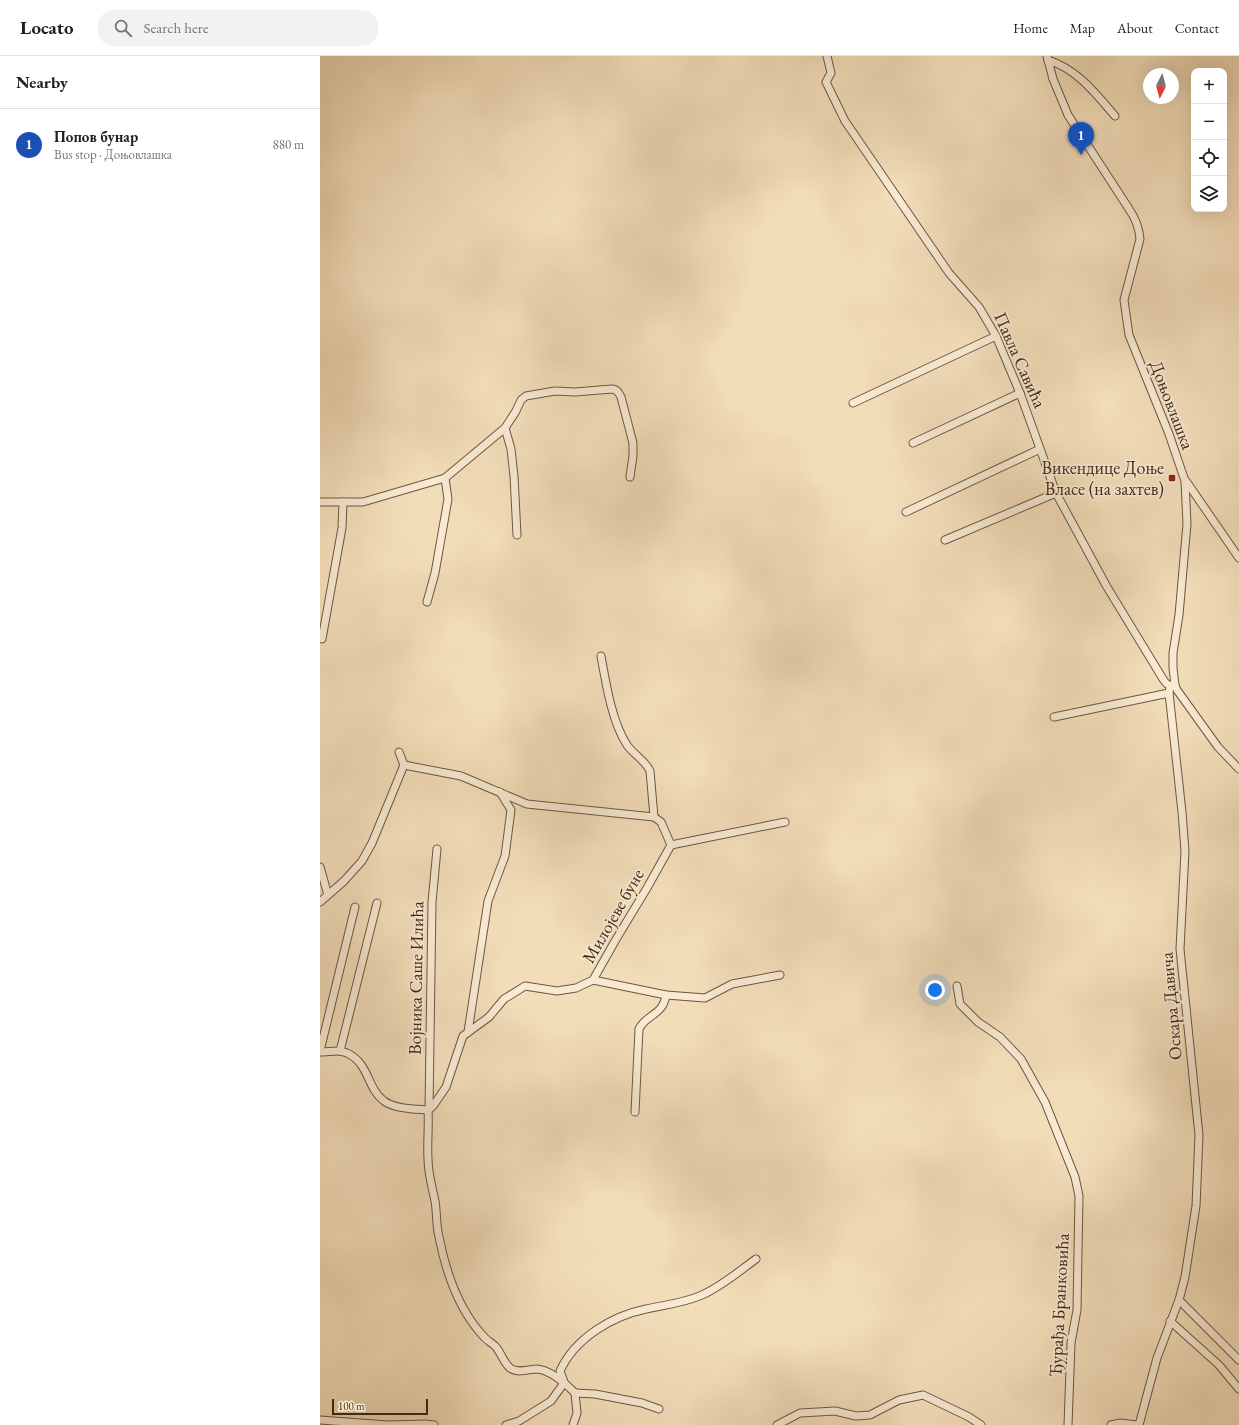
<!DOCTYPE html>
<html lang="en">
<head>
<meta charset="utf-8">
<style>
  :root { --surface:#fff; --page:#f2f2f2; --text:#202124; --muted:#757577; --line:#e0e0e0; --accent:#8f2418 }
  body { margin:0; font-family:"EB Garamond",serif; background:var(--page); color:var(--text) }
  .controls { position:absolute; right:12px; top:12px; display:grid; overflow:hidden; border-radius:8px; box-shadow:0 4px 16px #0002 }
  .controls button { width:36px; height:36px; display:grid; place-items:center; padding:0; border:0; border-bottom:1px solid var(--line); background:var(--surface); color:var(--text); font:20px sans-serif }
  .compass { position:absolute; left:823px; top:12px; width:36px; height:36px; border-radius:50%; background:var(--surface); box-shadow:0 4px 16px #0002; rotate:186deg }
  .scale { position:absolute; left:12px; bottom:10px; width:96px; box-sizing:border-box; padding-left:4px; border:2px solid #422918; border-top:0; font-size:11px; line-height:14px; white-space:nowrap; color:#422918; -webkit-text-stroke:3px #f7e9d2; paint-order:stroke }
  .you { position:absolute; left:615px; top:934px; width:14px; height:14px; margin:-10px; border:3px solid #fff; border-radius:50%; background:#1a73e8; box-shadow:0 0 0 6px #1a73e833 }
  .badge { display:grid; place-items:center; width:26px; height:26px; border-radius:50%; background:var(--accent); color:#fff; font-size:13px; font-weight:700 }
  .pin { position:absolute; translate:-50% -33px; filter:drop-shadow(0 1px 2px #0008) }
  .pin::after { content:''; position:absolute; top:21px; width:14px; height:12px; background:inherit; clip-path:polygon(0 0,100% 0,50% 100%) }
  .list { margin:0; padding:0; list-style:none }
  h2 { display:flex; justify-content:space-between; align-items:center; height:52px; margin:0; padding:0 16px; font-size:17px }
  h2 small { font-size:13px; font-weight:400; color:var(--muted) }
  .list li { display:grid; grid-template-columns:26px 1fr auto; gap:12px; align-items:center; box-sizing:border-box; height:72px; padding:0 16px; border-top:1px solid var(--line) }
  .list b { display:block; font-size:15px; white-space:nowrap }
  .list p { margin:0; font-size:13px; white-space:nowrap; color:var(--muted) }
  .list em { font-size:13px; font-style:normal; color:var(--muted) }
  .icon { flex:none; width:22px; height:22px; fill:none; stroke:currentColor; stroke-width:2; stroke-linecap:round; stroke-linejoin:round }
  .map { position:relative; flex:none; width:919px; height:1369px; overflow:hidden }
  header { display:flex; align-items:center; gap:24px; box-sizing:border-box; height:56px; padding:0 20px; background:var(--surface); border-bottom:1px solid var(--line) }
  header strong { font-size:19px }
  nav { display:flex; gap:22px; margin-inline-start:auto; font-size:14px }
  .search { width:280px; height:36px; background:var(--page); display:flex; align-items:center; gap:10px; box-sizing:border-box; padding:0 14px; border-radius:16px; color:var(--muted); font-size:15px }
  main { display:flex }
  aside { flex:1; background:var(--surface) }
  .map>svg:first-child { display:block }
</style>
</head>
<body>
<header>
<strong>Locato</strong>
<div class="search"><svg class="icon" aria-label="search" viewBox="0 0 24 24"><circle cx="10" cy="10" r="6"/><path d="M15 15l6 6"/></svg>Search here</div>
<nav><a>Home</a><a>Map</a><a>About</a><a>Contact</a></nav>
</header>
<main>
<aside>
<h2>Nearby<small></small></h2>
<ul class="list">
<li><span class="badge" style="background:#1a4fb4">1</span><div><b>Попов бунар</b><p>Bus stop · Доњовлашка</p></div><em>880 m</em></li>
</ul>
</aside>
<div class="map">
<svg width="919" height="1369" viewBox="0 0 919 1369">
  <rect width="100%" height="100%" fill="#f2ddb9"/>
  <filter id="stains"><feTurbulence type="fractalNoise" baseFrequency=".005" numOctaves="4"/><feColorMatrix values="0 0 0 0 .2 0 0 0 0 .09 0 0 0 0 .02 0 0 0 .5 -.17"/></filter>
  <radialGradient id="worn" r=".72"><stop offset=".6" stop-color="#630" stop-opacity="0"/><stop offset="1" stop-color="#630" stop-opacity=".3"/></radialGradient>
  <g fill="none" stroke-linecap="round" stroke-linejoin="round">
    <defs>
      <g id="minor">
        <path d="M507,0l4,17 -5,9 19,39 104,152 30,34 17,29 24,57 36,100 51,94 56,92c3,5 5,7 12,6"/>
        <path d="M727,0l6,23 15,36 61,94c7,10 10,18 11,30l-16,61 5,35 40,99 16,47 2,43 -8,91 -6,38v15l2,17 2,5 41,57 21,22"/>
        <path d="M728,4c29,9 48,34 67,56"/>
        <path d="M533,347l143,-67"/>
        <path d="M185,372l6,21 3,27 3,59"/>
        <path d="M593,387l107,-50"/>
        <path d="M866,425l53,77"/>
        <path d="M0,446h43l82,-24 60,-50 11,-17 5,-11 5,-4 29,-5 20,1 37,-3c5,0 7,4 9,8l12,46v13l-3,21"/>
        <path d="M586,456l134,-63"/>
        <path d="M625,484l111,-47"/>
        <path d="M107,546l8,-29 13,-74 -3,-21"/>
        <path d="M2,583l20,-111 1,-26"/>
        <path d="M281,600c5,28 11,66 26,89 7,10 18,15 23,26l4,46"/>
        <path d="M734,661l115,-24"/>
        <path d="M79,696l5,13 57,11 66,28 127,13 7,5 10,23"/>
        <path d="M351,789l114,-23"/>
        <path d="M0,811l8,28"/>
        <path d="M0,846l24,-21 18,-20 10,-18 32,-78"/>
        <path d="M273,924l73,15 39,3 27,-14 48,-9"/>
        <path d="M637,930l3,18 18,18 22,15 21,22 24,43 30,75 4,19 -2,114 -6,33 -3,82"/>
        <path d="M148,976l20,-131 17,-45 6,-46 -11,-18"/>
        <path d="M0,995l35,-144"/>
        <path d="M20,995l37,-148"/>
        <path d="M0,996c6,0 12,-1 18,-1 3,0 6,1 9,2 23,11 19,34 37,48 11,8 31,8 44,9"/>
        <path d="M109,1053l3,-207 5,-53"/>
        <path d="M108,1054l5,-4 13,-19 17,-51 26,-19 15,-18 21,-13 32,5 19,-3 17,-8 22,-39 32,-53 24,-43"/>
        <path d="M108,1054c1,16 -1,33 0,49 0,14 4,28 7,42 2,12 1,24 4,36 7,36 20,74 46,101 3,3 7,5 10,8 6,6 8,16 15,22 8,6 19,1 27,1 14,1 29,15 38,24l2,20 -4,12"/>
        <path d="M315,1056l4,-83c7,-15 24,-13 27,-34"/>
        <path d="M859,1244l60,60"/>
        <path d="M850,1265l49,44 20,24"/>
        <path d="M244,1326l-4,-11c15,-33 52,-55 86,-62 19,-4 38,-6 56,-14 20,-9 36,-23 54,-36"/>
        <path d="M255,1337l20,1 47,9 17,6"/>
        <path d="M0,1364l68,5 38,-1 8,1"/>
        <path d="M186,1369l13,-4 32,-20 13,-18"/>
        <path d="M457,1369l23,-12 35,-2 21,5 14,-1 29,-15 24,-5 46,22 12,8"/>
        <path d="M791,1369l9,-2 17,2"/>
        <path d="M819,1369l18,-67 22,-58 6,-23 11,-71 3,-71 -19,-186 5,-98 -3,-39 -13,-119 1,-7"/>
      </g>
    </defs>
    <use href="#minor" stroke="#6e5640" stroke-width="9"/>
    <use href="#minor" stroke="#f7e9d2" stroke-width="7"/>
  </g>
  <rect fill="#8f2418" stroke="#f7e9d2" stroke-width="1.5" x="848" y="418" width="8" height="8" rx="2"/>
  <g text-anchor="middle" stroke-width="3.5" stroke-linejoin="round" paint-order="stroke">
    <g font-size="18" fill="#422918" stroke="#f7e9d2">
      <text transform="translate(700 304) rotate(66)" y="6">Павла Савића</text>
      <text transform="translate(852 349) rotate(69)" y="6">Доњовлашка</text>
      <text transform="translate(293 860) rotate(-60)" y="6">Милојеве буне</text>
      <text transform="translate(96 922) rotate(-89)" y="6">Војника Саше Илића</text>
      <text transform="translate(851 950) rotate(-95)" y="6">Оскара Давича</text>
      <text transform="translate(739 1249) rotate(-87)" y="6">Ђурађа Бранковића</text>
    </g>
    <g font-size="18" fill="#422918" stroke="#f7e9d2" text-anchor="end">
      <text x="844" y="418">Викендице Доње<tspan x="844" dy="21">Власе (на захтев)</tspan></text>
    </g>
  </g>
  <rect width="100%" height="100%" filter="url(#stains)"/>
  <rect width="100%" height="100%" fill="url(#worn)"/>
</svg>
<div class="controls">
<button>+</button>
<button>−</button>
<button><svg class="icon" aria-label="locate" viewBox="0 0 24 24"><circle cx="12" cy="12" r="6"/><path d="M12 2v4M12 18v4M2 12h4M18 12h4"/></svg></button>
<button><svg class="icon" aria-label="layers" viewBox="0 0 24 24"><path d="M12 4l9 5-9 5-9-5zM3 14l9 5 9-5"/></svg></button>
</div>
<svg class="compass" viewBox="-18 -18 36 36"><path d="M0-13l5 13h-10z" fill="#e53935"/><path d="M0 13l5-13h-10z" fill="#757577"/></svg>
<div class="scale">100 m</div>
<div class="you"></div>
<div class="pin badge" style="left:761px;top:99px;background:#1a4fb4">1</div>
</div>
</main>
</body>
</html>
